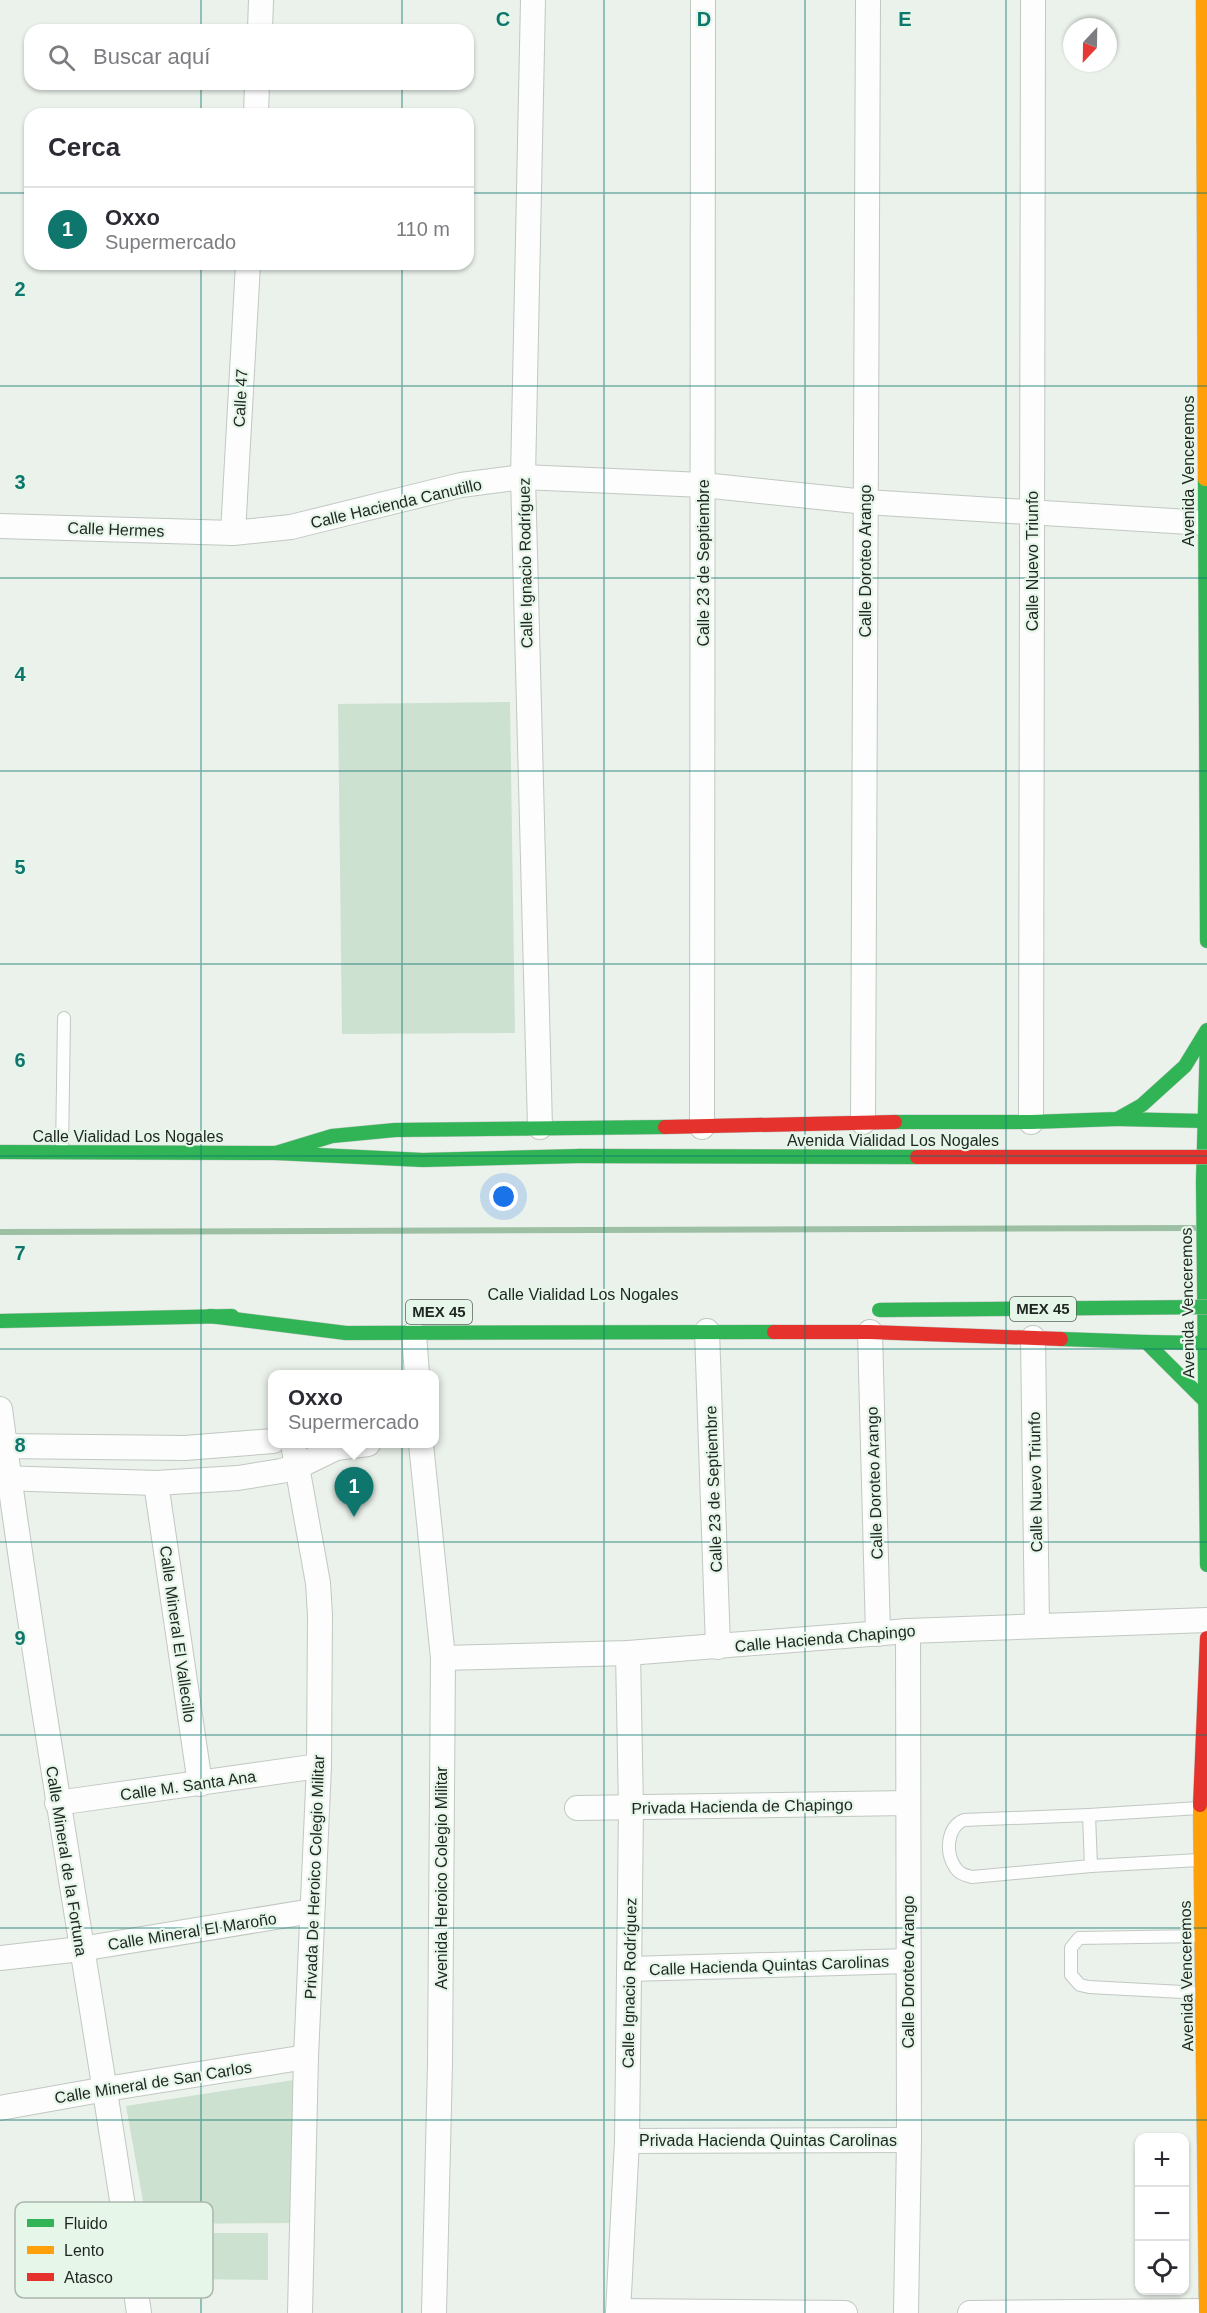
<!DOCTYPE html>
<html lang="es">
<head>
<meta charset="utf-8">
<style>
  :root { --surface:#fff; --page:#f2f2f3; --text:#2b2b33; --muted:#7c7c81; --line:#e1e1e2; --accent:#0f766e }
  body { margin:0; font-family:Helvetica,sans-serif; background:var(--page); color:var(--text) }
  .controls { position:absolute; right:18px; bottom:18px; display:grid; overflow:hidden; border-radius:12px; box-shadow:0 2px 4px #0004 }
  .controls button { width:54px; height:54px; display:grid; place-items:center; padding:0; border:0; border-bottom:2px solid var(--line); background:var(--surface); color:var(--text); font:30px sans-serif }
  .compass { position:absolute; left:1063px; top:18px; width:54px; height:54px; border-radius:50%; background:var(--surface); box-shadow:0 2px 4px #0004; rotate:202deg }
  .you { position:absolute; left:504px; top:1197px; width:21px; height:21px; margin:-15px; border:4px solid #fff; border-radius:50%; background:#1a73e8; box-shadow:0 0 0 9px #1a73e833 }
  .badge { display:grid; place-items:center; width:39px; height:39px; border-radius:50%; background:var(--accent); color:#fff; font-size:20px; font-weight:700 }
  .pin { position:absolute; translate:-50% -50px; filter:drop-shadow(0 2px 3px #0008) }
  .pin::after { content:''; position:absolute; top:32px; width:21px; height:18px; background:inherit; clip-path:polygon(0 0,100% 0,50% 100%) }
  .popup { position:absolute; left:268px; top:1370px; width:171px; height:78px; box-sizing:border-box; display:grid; place-content:center; border-radius:12px; background:var(--surface); filter:drop-shadow(0 2px 4px #0005); font-size:20px; white-space:nowrap; color:var(--muted) }
  .popup b { font-size:22px; color:var(--text) }
  .popup::after { content:''; position:absolute; left:50%; top:100%; margin-left:-12px; border:12px solid transparent; border-top-color:var(--surface) }
  .list { margin:0; padding:0; list-style:none }
  h2 { display:flex; justify-content:space-between; align-items:center; height:78px; margin:0; padding:0 24px; font-size:26px }
  h2 small { font-size:20px; font-weight:400; color:var(--muted) }
  .list li { display:grid; grid-template-columns:39px 1fr auto; gap:18px; align-items:center; box-sizing:border-box; height:84px; padding:0 24px; border-top:2px solid var(--line) }
  .list b { display:block; font-size:22px; white-space:nowrap }
  .list p { margin:0; font-size:20px; white-space:nowrap; color:var(--muted) }
  .list em { font-size:20px; font-style:normal; color:var(--muted) }
  .icon { flex:none; width:33px; height:33px; fill:none; stroke:currentColor; stroke-width:2; stroke-linecap:round; stroke-linejoin:round }
  .map { position:relative; flex:none; width:1207px; height:2313px; overflow:hidden }
  .search { position:absolute; background:var(--surface); box-shadow:0 2px 4px #0004; left:24px; top:24px; width:450px; height:66px; display:flex; align-items:center; gap:15px; box-sizing:border-box; padding:0 21px; border-radius:18px; color:var(--muted); font-size:22px }
  .panel { position:absolute; background:var(--surface); box-shadow:0 2px 4px #0004; left:24px; top:108px; width:450px; height:162px; border-radius:18px }
  .map>svg:first-child { display:block }
</style>
</head>
<body>
<div class="map">
<svg width="1207" height="2313" viewBox="0 0 1207 2313">
  <rect width="100%" height="100%" fill="#eaf2eb"/>
  <g fill="#cde1d1">
    <path d="M510,702l5,331 -173,1 -4,-330z"/>
    <path d="M300,2079l-6,144 -147,1 -21,-118z"/>
    <path d="M177,2233h91v47l-91,-1z"/>
  </g>
  <g fill="none" stroke-linecap="round" stroke-linejoin="round">
    <path stroke="#9dc0a4" stroke-width="6" d="M0,1232l1194,-4"/>
    <defs>
      <g id="lane">
        <path d="M62,1151l2,-133"/>
        <path d="M1089,1815l-125,5c-17,7 -19,32 -9,47 4,7 10,8 17,10l119,-11"/>
        <path d="M1199,1860l-108,6 -2,-51 110,-7"/>
        <path d="M1201,1936l-122,2 -8,10v27l9,10 9,2 112,6"/>
      </g>
      <g id="street">
        <path d="M533,0l-10,477 17,650"/>
        <path d="M260,30l1,-30"/>
        <path d="M256,114l1,-30"/>
        <path d="M0,526l233,7 58,-6 170,-42 62,-8 180,8 163,17 339,21"/>
        <path d="M233,533l15,-269"/>
        <path d="M863,1122l5,-1122"/>
        <path d="M1031,1122l2,-1122"/>
        <path d="M702,1127l1,-1127"/>
        <path d="M707,1331l11,316"/>
        <path d="M870,1332l8,302"/>
        <path d="M414,1334l3,40"/>
        <path d="M1033,1338l4,288"/>
        <path d="M0,1409c40,302 95,602 139,904"/>
        <path d="M293,1444l25,139 2,32 -1,151 -13,291 -6,256"/>
        <path d="M320,1444l16,4 32,-4"/>
        <path d="M421,1444l22,214 -3,406 -6,249"/>
        <path d="M0,1446l185,2 88,-7"/>
        <path d="M0,1478l156,5 82,-5 43,-7 16,-4 39,-19"/>
        <path d="M156,1483l44,301"/>
        <path d="M443,1658l185,-5 280,-22 299,-11"/>
        <path d="M57,1803l262,-37"/>
        <path d="M577,1808l331,-5"/>
        <path d="M0,1958l81,-9 231,-38"/>
        <path d="M629,1969l279,-8"/>
        <path d="M0,2108l106,-19 200,-32"/>
        <path d="M627,2141l282,-1"/>
        <path d="M618,2311l227,2"/>
        <path d="M618,2313l9,-172 4,-332 -3,-156"/>
        <path d="M906,2313l3,-173 -1,-509"/>
        <path d="M970,2313l236,-2"/>
      </g>
      <g id="fast">
        <path d="M1205,479l2,462"/>
        <path d="M1207,1040l-4,141 4,384"/>
        <path d="M1117,1119l88,2"/>
        <path d="M895,1122h136l86,-3 25,-14 43,-39 22,-36"/>
        <path d="M0,1152l276,1 147,7 156,-4"/>
        <path d="M276,1153l56,-17 63,-6 270,-3"/>
        <path d="M210,1316l136,17 428,-1"/>
        <path d="M0,1321l232,-5"/>
        <path d="M1061,1339l85,3 59,59"/>
        <path d="M1146,1342l58,1"/>
      </g>
      <g id="slow">
        <path d="M1203,0l2,479"/>
        <path d="M1200,1805l6,508"/>
      </g>
      <g id="jam">
        <path d="M665,1127l230,-5"/>
        <path d="M774,1332h96l191,7"/>
        <path d="M1200,1805l7,-167"/>
      </g>
    </defs>
    <use href="#lane" stroke="#c1c8c2" stroke-width="14"/>
    <use href="#street" stroke="#c1c8c2" stroke-width="26"/>
    <use href="#fast" stroke="#c1c8c2" stroke-width="15"/>
    <use href="#slow" stroke="#c1c8c2" stroke-width="15"/>
    <use href="#jam" stroke="#c1c8c2" stroke-width="15"/>
    <use href="#lane" stroke="#fcfdfc" stroke-width="12"/>
    <use href="#street" stroke="#fcfdfc" stroke-width="24"/>
    <use href="#fast" stroke="#30b455" stroke-width="14"/>
    <use href="#slow" stroke="#ff9f0a" stroke-width="14"/>
    <use href="#jam" stroke="#e5322d" stroke-width="14"/>
    <defs>
      <g id="fast-bridge">
        <path d="M579,1156l338,1"/>
        <path d="M879,1310l328,-3"/>
      </g>
      <path id="jam-bridge" d="M917,1157h290"/>
    </defs>
    <use href="#fast-bridge" stroke="#abbaae" stroke-width="15" stroke-linecap="butt"/>
    <use href="#jam-bridge" stroke="#abbaae" stroke-width="15" stroke-linecap="butt"/>
    <use href="#fast-bridge" stroke="#30b455" stroke-width="14"/>
    <use href="#jam-bridge" stroke="#e5322d" stroke-width="14"/>
  </g>
  <path fill="none" stroke="#0f766e" stroke-width="1.5" stroke-opacity="0.55" d="M201,0v30M402,0v30M604,0v2313M805,0v2313M1006,0v2313M201,84v30M402,84v30M0,193h30M468,193h739M201,264v2049M402,264v2049M0,386h1207M0,578h1207M0,771h1207M0,964h1207M0,1156h1207M0,1349h1207M0,1542h1207M0,1735h1207M0,1928h1207M0,2120h1207"/>
  <g text-anchor="middle" stroke-width="4.5" stroke-linejoin="round" paint-order="stroke">
    <g fill="#e6f6e9" stroke="#5b645c" stroke-width="1.5">
      <rect x="1010" y="1297" width="66" height="24" rx="4.5"/>
      <rect x="406" y="1300" width="66" height="24" rx="4.5"/>
    </g>
    <g font-size="15" font-weight="bold" fill="#1f2520">
      <text x="1043" y="1314">MEX 45</text>
      <text x="439" y="1317">MEX 45</text>
    </g>
    <g font-size="16" fill="#1f2520" stroke="#e6f6e9">
      <text transform="translate(240 398) rotate(-87)" y="6">Calle 47</text>
      <text transform="translate(1188 471) rotate(-90)" y="6">Avenida Venceremos</text>
      <text transform="translate(396 503) rotate(-13)" y="6">Calle Hacienda Canutillo</text>
      <text transform="translate(116 529) rotate(2)" y="6">Calle Hermes</text>
      <text transform="translate(865 561) rotate(-90)" y="6">Calle Doroteo Arango</text>
      <text transform="translate(1032 561) rotate(-90)" y="6">Calle Nuevo Triunfo</text>
      <text transform="translate(525 563) rotate(-91)" y="6">Calle Ignacio Rodríguez</text>
      <text transform="translate(703 563) rotate(-90)" y="6">Calle 23 de Septiembre</text>
      <text x="128" y="1142">Calle Vialidad Los Nogales</text>
      <text x="893" y="1146">Avenida Vialidad Los Nogales</text>
      <text x="583" y="1300">Calle Vialidad Los Nogales</text>
      <text transform="translate(1187 1303) rotate(-91)" y="6">Avenida Venceremos</text>
      <text transform="translate(1035 1482) rotate(-91)" y="6">Calle Nuevo Triunfo</text>
      <text transform="translate(874 1483) rotate(-92)" y="6">Calle Doroteo Arango</text>
      <text transform="translate(713 1489) rotate(-92)" y="6">Calle 23 de Septiembre</text>
      <text transform="translate(178 1634) rotate(82)" y="6">Calle Mineral El Vallecillo</text>
      <text transform="translate(825 1638) rotate(-5)" y="6">Calle Hacienda Chapingo</text>
      <text transform="translate(188 1785) rotate(-8)" y="6">Calle M. Santa Ana</text>
      <text transform="translate(742 1806) rotate(-1)" y="6">Privada Hacienda de Chapingo</text>
      <text transform="translate(67 1861) rotate(81)" y="6">Calle Mineral de la Fortuna</text>
      <text transform="translate(314 1877) rotate(-88)" y="6">Privada De Heroico Colegio Militar</text>
      <text transform="translate(441 1878) rotate(-90)" y="6">Avenida Heroico Colegio Militar</text>
      <text transform="translate(192 1931) rotate(-9)" y="6">Calle Mineral El Maroño</text>
      <text transform="translate(769 1965) rotate(-2)" y="6">Calle Hacienda Quintas Carolinas</text>
      <text transform="translate(908 1972) rotate(-90)" y="6">Calle Doroteo Arango</text>
      <text transform="translate(1186 1976) rotate(-91)" y="6">Avenida Venceremos</text>
      <text transform="translate(629 1983) rotate(-89)" y="6">Calle Ignacio Rodríguez</text>
      <text transform="translate(153 2082) rotate(-9)" y="6">Calle Mineral de San Carlos</text>
      <text x="768" y="2146">Privada Hacienda Quintas Carolinas</text>
    </g>
  </g>
  <rect x="15" y="2202" width="198" height="96" rx="9" fill="#e6f6e9" stroke="#aab7ad" stroke-width="1.5"/>
  <rect x="27" y="2219" width="27" height="8" fill="#30b455"/>
  <rect x="27" y="2246" width="27" height="8" fill="#ff9f0a"/>
  <rect x="27" y="2273" width="27" height="8" fill="#e5322d"/>
  <g font-size="16" fill="#1f2520">
    <text x="64" y="2229">Fluido</text>
    <text x="64" y="2256">Lento</text>
    <text x="64" y="2283">Atasco</text>
  </g>
  <g font-size="20" text-anchor="middle" font-weight="bold" fill="#0f766e" stroke="#e6f6e9" stroke-width="4.5" stroke-linejoin="round" paint-order="stroke">
    <text x="503" y="26">C</text>
    <text x="704" y="26">D</text>
    <text x="905" y="26">E</text>
    <text x="20" y="296">2</text>
    <text x="20" y="489">3</text>
    <text x="20" y="681">4</text>
    <text x="20" y="874">5</text>
    <text x="20" y="1067">6</text>
    <text x="20" y="1260">7</text>
    <text x="20" y="1452">8</text>
    <text x="20" y="1645">9</text>
  </g>
</svg>
<div class="controls">
<button>+</button>
<button>−</button>
<button><svg class="icon" aria-label="locate" viewBox="0 0 24 24"><circle cx="12" cy="12" r="6"/><path d="M12 2v4M12 18v4M2 12h4M18 12h4"/></svg></button>
</div>
<svg class="compass" viewBox="-18 -18 36 36"><path d="M0-13l5 13h-10z" fill="#e53935"/><path d="M0 13l5-13h-10z" fill="#7c7c81"/></svg>
<div class="you"></div>
<div class="pin badge" style="left:354px;top:1517px">1</div>
<div class="popup"><b>Oxxo</b>Supermercado</div>
<div class="search"><svg class="icon" aria-label="search" viewBox="0 0 24 24"><circle cx="10" cy="10" r="6"/><path d="M15 15l6 6"/></svg>Buscar aquí</div>
<section class="panel">
<h2>Cerca<small></small></h2>
<ul class="list">
<li><span class="badge">1</span><div><b>Oxxo</b><p>Supermercado</p></div><em>110 m</em></li>
</ul>
</section>
</div>
</body>
</html>
